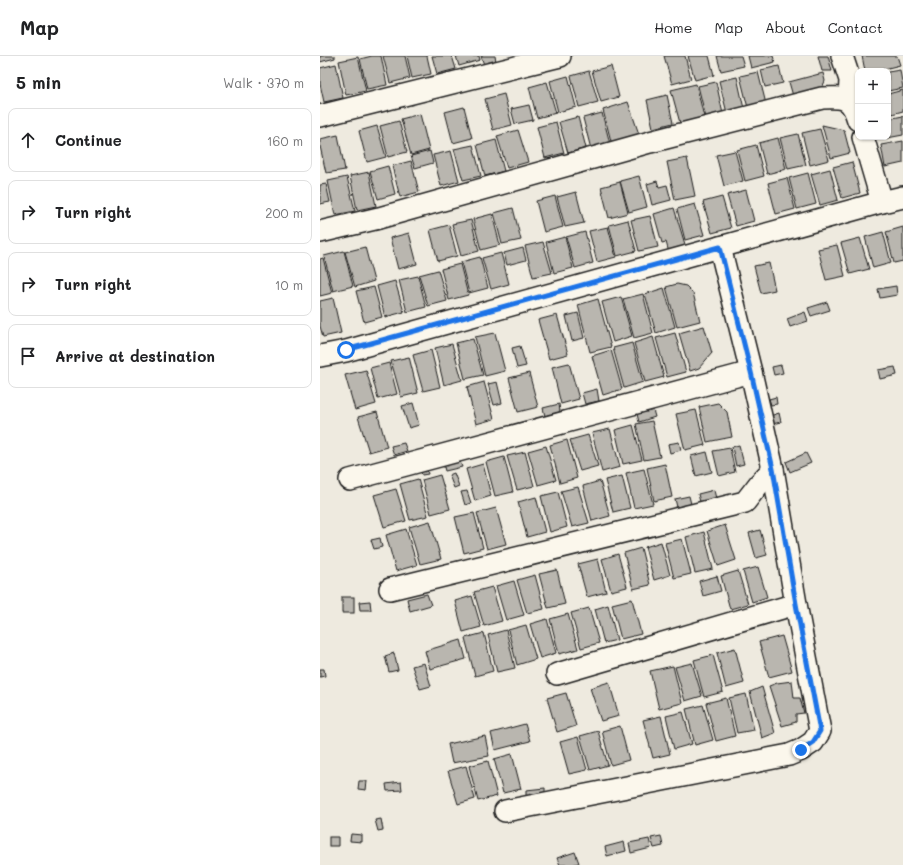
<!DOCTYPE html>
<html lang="en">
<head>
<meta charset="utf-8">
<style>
  :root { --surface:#fff; --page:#f6f6f6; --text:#202124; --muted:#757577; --line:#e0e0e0 }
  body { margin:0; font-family:Mali,sans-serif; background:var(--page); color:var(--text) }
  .controls { position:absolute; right:12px; top:12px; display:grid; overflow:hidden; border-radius:8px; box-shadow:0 1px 3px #0004 }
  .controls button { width:36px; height:36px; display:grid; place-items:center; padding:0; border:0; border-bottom:1px solid var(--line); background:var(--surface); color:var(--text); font:20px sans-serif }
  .stop { position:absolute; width:12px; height:12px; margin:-9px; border:3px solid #1a73e8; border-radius:50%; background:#fff }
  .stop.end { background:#1a73e8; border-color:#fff; box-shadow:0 1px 4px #0008 }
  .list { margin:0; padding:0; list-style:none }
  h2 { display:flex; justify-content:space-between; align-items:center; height:52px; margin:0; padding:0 16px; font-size:17px }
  h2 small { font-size:13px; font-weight:400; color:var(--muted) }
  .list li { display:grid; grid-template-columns:26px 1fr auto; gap:12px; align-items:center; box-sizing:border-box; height:64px; margin:0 8px 8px; padding:0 8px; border:1px solid var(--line); border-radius:8px }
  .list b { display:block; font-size:15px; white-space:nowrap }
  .list em { font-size:13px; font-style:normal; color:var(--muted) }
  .icon { flex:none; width:22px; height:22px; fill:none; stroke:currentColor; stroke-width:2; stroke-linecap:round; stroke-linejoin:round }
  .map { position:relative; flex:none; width:583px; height:809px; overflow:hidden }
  header { display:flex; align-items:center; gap:24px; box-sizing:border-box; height:56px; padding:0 20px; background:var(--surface); border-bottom:1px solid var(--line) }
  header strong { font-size:19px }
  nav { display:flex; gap:22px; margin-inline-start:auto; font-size:14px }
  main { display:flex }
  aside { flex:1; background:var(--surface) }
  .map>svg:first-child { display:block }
</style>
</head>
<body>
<header>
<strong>Map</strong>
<nav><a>Home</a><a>Map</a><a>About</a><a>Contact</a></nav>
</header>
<main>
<aside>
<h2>5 min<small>Walk · 370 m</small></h2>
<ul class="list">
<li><svg class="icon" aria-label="ahead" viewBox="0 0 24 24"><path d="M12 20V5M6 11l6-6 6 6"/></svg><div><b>Continue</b></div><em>160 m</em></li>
<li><svg class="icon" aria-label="right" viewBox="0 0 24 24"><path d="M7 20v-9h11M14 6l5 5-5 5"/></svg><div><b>Turn right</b></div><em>200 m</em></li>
<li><svg class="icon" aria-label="right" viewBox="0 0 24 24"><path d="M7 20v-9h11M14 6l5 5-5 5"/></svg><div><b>Turn right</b></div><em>10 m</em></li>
<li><svg class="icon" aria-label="arrive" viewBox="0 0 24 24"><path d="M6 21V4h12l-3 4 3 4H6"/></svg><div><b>Arrive at destination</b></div></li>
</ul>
</aside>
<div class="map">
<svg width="583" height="809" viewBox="0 0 583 809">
  <rect width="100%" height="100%" fill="#eeeadf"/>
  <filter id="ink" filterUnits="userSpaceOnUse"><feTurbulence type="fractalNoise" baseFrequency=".025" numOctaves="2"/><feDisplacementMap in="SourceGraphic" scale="8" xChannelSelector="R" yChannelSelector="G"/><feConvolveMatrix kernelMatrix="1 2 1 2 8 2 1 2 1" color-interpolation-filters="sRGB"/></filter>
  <g filter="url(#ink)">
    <g fill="#b9b6af" stroke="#1c1c1c">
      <path d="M0,0h15v2l-15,4z"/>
      <path d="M52,0h9l6,29 -20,4 -7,-30z"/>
      <path d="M63,0h22l5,22 -20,5z"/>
      <path d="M87,0h20l4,18 -19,4z"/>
      <path d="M112,0h20l4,13 -19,5z"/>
      <path d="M136,0h23l1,4 -21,6z"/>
      <path d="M161,0h14l1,6 -12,3z"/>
      <path d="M344,0h21l6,23 -19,5z"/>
      <path d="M368,0h21l5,19 -19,5z"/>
      <path d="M397,0h24l3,10 -23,5z"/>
      <path d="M428,0h25l2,6 -24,6z"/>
      <path d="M498,0h10l4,15h-10z"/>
      <path d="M542,0h35l3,9 -24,6h-11z"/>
      <path d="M38,1l8,34 -20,4 -7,-34z"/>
      <path d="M16,8l7,34 -19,4 -4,-18v-16z"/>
      <path d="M291,10l8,31 -18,5 -9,-31z"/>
      <path d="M459,10l4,17 -18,4 -4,-17z"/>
      <path d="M580,14l3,18 -15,3v-19z"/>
      <path d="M269,15l9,31 -19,5 -8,-31z"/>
      <path d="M438,16l8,32 -18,4 -8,-32z"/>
      <path d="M503,17l2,8 -7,16 -23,6 -6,-21z"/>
      <path d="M248,20l8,31 -18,5 -8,-31z"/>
      <path d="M417,21l7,32 -17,4 -8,-32z"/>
      <path d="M227,26l9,31 -19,5 -8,-31z"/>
      <path d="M396,26l7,32 -17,4 -8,-32z"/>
      <path d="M376,28l8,33 -24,6 -9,-33z"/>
      <path d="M583,34v21l-15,4v-21z"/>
      <path d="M184,38l8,31 -19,5 -8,-31z"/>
      <path d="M347,39l6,28 -20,5 -6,-28z"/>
      <path d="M308,46l13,38 -28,9 -10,-39z"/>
      <path d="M209,49l4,15 -18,4 -4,-15z"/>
      <path d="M144,51l8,31 -19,5 -8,-31z"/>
      <path d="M282,57l8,31 -19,5 -8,-31z"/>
      <path d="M100,58l9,36 -18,5 -10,-36z"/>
      <path d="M583,60v19l-21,4 -1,-2h7v-18z"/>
      <path d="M258,61l8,31 -18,5 -9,-31z"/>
      <path d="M79,65l8,31 -19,5 -8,-31z"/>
      <path d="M236,66l8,31 -19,5 -8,-31z"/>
      <path d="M502,69l22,5 6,23 -19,5z"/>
      <path d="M57,70l9,31 -19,5 -8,-31z"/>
      <path d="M500,73l9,31 -19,5 -8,-32z"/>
      <path d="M198,74l10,32 -21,6 -10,-32z"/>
      <path d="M478,78l8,31 -18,4 -8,-31z"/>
      <path d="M18,79l7,35 -19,3 -6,-27v-7z"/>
      <path d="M458,82l8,31 -19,5 -8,-31z"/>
      <path d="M176,84l8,31 -19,5 -8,-31z"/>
      <path d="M583,85v22l-18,4 -4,-22z"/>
      <path d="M153,89l8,31 -18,4 -9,-31z"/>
      <path d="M436,89l8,31 -19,5 -8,-31z"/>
      <path d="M110,95l3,12 -18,5 -4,-12z"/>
      <path d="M131,95l8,30 -18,5 -8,-31z"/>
      <path d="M415,95l8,30 -19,5 -8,-31z"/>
      <path d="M367,102l8,38 -20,4 -8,-38z"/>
      <path d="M91,105l8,31 -19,5 -8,-31z"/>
      <path d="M532,106l8,31 -18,5 -9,-31z"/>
      <path d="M68,110l7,28 -17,5 -8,-28z"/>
      <path d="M510,113l8,31 -18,5 -9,-31z"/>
      <path d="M49,116l7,34 -19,4 -7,-34z"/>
      <path d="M488,117l8,31 -19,5 -8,-31z"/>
      <path d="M319,120l8,31 -18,5 -9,-31z"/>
      <path d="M27,121l8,34 -20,4 -7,-34z"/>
      <path d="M467,122l8,31 -19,5 -8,-31z"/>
      <path d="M337,125l2,6 8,-2 4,15 -19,5 -5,-21z"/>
      <path d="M300,126l8,31 -19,5 -8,-31z"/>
      <path d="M6,128l4,18 -10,2v-19z"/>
      <path d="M426,134l8,31 -18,5 -9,-31z"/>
      <path d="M256,136l8,31 -19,4 -8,-30z"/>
      <path d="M235,140l8,31 -19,5 -8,-31z"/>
      <path d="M402,141l9,31 -19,5 -9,-31z"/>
      <path d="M375,148l9,31 -19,5 -8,-31z"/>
      <path d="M193,152l8,32 -19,4 -8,-31z"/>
      <path d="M354,152l13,43 -17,5 -4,-14 -4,1 -8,-29z"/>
      <path d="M172,158l8,31 -19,5 -8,-31z"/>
      <path d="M330,160l8,31 -19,4 -8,-31z"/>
      <path d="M151,164l8,31 -18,5 -9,-32z"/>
      <path d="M308,164l8,31 -19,5 -8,-31z"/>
      <path d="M129,169l8,31 -19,5 -8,-31z"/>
      <path d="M288,171l8,30 -19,5 -8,-31z"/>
      <path d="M583,171v34l-9,2 -8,-31z"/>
      <path d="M265,176l8,31 -18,5 -9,-31z"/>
      <path d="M563,176l8,31 -18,5 -8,-31z"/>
      <path d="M89,177l8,31 -19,5 -8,-31z"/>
      <path d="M245,181l8,31 -19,5 -8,-31z"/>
      <path d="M540,182l9,31 -19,5 -9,-31z"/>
      <path d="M223,186l9,31 -19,4 -8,-31z"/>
      <path d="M517,189l8,31 -19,4 -8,-31z"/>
      <path d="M45,191l9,34 -19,6 -10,-35z"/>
      <path d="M203,192l3,12 -19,5 -3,-12z"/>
      <path d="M24,195l9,35 -20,5 -9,-35z"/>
      <path d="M181,197l8,31 -18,5 -9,-31z"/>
      <path d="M160,201l8,31 -19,5 -8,-31z"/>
      <path d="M3,202l9,35 -12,3v-37z"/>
      <path d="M449,207l6,27 -14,3 -7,-27z"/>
      <path d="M140,208l8,31 -19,5 -8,-31z"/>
      <path d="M118,214l9,31 -19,5 -9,-31z"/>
      <path d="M98,220l8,31 -19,5 -8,-32z"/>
      <path d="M75,225l9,31 -19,5 -8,-31z"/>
      <path d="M357,228l9,2 7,7 7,28 -23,6 -11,-40z"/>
      <path d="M576,230l1,9 -17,3 -2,-9z"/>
      <path d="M54,231l8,30 -18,5 -8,-31z"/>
      <path d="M344,232l11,39 -19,6 -11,-39z"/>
      <path d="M323,238l10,39 -19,5 -11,-39z"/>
      <path d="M301,241l11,39 -19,6 -11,-40z"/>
      <path d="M13,242l8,35 -18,4 -3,-11v-25z"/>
      <path d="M278,243l13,48 -21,5 -12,-47z"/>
      <path d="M507,246l3,8 -19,6 -3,-8z"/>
      <path d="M485,256l3,9 -18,6 -3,-8z"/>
      <path d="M258,257l6,25 -12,3 -6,-25z"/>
      <path d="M237,259l11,39 -19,5 -11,-39z"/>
      <path d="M384,270l8,27 -13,15 -9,3 -11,-38z"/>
      <path d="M175,277l10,38 -20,5 -10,-39z"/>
      <path d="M355,277l11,39 -19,5 -11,-39z"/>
      <path d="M333,281l11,40 -19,5 -11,-39z"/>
      <path d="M153,283l10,36 -18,4 -9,-36z"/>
      <path d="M312,287l11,39 -19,6 -11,-40z"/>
      <path d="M132,288l10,36 -18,5 -9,-37z"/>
      <path d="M200,290l6,20 -9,2 -5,-20z"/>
      <path d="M111,294l9,37 -17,4 -10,-36z"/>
      <path d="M291,294l11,39 -19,6 -11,-39z"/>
      <path d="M89,301l9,36 -17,4 -10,-36z"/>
      <path d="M69,307l8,31 -19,5 -8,-31z"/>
      <path d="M249,307l10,36 -18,5 -9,-37z"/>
      <path d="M461,309l2,8 -9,2 -2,-8z"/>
      <path d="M575,311l2,8 -17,4 -2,-9z"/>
      <path d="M46,314l10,34 -21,6 -10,-35z"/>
      <path d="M209,317l9,34 -20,5 -9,-34z"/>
      <path d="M164,326l10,37 -18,5 -9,-37z"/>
      <path d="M177,326l5,21 -8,2 -6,-21z"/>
      <path d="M277,333l2,12 -14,3 -3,-11z"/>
      <path d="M456,341l1,7 -6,1 -2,-6z"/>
      <path d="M93,347l6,22 -10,3 -7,-22z"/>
      <path d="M398,347l9,9 5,25 -25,5 -8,-35z"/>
      <path d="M239,348l1,8 -15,4 -2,-8z"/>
      <path d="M333,354l2,7 -16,5 -2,-8z"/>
      <path d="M376,354l9,35 -20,5 -9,-36z"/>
      <path d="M57,356l10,35 -18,5 -11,-35z"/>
      <path d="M459,357l2,9 -9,2 -2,-8z"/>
      <path d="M332,365l8,36 -16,3 -8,-36z"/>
      <path d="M313,369l9,35 -19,4 -8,-34z"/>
      <path d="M290,373l10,38 -18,5 -10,-39z"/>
      <path d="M268,379l10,31 -18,5 -10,-31z"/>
      <path d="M247,384l10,38 -17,5 -10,-38z"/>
      <path d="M359,386l2,8 -11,3 -2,-9z"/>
      <path d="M84,387l3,8 -13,4 -3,-9z"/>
      <path d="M419,389l5,19 -8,2 -4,-19z"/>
      <path d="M226,390l10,34 -18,5 -10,-34z"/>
      <path d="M410,392l5,24 -16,4 -6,-25z"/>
      <path d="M205,396l9,34 -17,4 -10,-34z"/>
      <path d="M387,396l5,20 -16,4 -5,-20z"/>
      <path d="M486,397l5,10 -21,9 -4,-10z"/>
      <path d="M184,401l9,35 -18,4 -9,-34z"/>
      <path d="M139,403l3,8 -17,4 -2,-8z"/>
      <path d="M163,408l8,32 -16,5 -9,-32z"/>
      <path d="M345,408l7,33 -18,4 -7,-33z"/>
      <path d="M106,410l2,8 -6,1 -2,-7z"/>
      <path d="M324,413l9,35 -19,4 -8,-35z"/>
      <path d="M134,417l5,13 -5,2 -5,-13z"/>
      <path d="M120,419l10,34 -19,5 -9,-34z"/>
      <path d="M302,420l8,32 -17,4 -8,-32z"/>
      <path d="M98,423l10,37 -18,4 -10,-36z"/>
      <path d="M280,425l10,35 -18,5 -9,-35z"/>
      <path d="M258,431l11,36 -17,4 -11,-36z"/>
      <path d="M76,433l10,32 -22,6 -10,-32z"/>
      <path d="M394,434l2,9 -16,3 -2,-8z"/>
      <path d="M147,435l4,12 -6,2 -4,-13z"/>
      <path d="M238,436l9,35 -17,5 -9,-36z"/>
      <path d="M369,440l2,8 -14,3 -2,-8z"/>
      <path d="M216,441l9,35 -18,5 -9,-35z"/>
      <path d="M176,452l10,36 -19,5 -10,-36z"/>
      <path d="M154,457l9,35 -19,5 -9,-36z"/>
      <path d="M110,465l11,38 -21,5 -11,-37z"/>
      <path d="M405,469l11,35 -18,6 -11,-35z"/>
      <path d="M86,473l11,36 -21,6 -10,-36z"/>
      <path d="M440,474l7,25 -11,3 -7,-25z"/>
      <path d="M384,476l9,37 -18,4 -9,-36z"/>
      <path d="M60,482l2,9 -8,2 -3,-9z"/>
      <path d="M362,483l9,35 -17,4 -9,-35z"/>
      <path d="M341,486l9,33 -16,5 -9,-33z"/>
      <path d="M321,492l9,37 -17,4 -9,-36z"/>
      <path d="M298,498l9,33 -16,4 -9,-32z"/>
      <path d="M278,503l8,33 -19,5 -9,-33z"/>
      <path d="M438,511l9,30 -15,5 -9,-31z"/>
      <path d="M237,514l8,34 -17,4 -9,-34z"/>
      <path d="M418,515l10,33 -18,5 -9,-33z"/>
      <path d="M215,519l9,34 -17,4 -10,-33z"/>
      <path d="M397,520l4,15 -18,5 -4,-15z"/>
      <path d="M194,525l10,34 -18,5 -10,-34z"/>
      <path d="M172,531l10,34 -18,5 -10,-34z"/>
      <path d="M107,538l4,11 -21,6 -3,-12z"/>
      <path d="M152,540l9,31 -18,5 -8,-31z"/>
      <rect x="22" y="541" width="12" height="16"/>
      <path d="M312,543l9,35 -20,5 -9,-35z"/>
      <path d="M50,545l1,9h-11l-1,-8z"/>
      <path d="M288,549l9,35 -13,3 -9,-34z"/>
      <path d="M269,552l10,35 -18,5 -10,-35z"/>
      <path d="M248,558l10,35 -19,5 -9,-35z"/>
      <path d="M227,563l9,34 -16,5 -10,-34z"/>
      <path d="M206,569l10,34 -19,6 -9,-35z"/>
      <path d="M186,574l9,38 -18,4 -9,-37z"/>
      <path d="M164,577l9,38 -18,5 -10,-38z"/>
      <path d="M462,580l10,35 -23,6 -10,-35z"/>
      <path d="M141,584l5,19 -36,10 -5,-18z"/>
      <path d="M415,592l9,35 -18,5 -9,-35z"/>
      <path d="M74,597l4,17 -9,2 -4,-16z"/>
      <path d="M393,599l10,37 -19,5 -10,-37z"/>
      <path d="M104,607l7,23 -11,3 -8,-23z"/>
      <path d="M372,607l10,33 -17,5 -10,-34z"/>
      <path d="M353,610l9,37 -23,6 -9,-38z"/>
      <path d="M0,613h4l1,7 -5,1z"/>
      <path d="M472,625l2,17h6l4,15 -8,1v8l-14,4 -13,-40 8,-3z"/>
      <path d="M289,626l10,34 -18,5 -11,-33z"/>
      <path d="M442,631l13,46 -13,5 -12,-46z"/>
      <path d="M246,637l10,33 -19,6 -10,-34z"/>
      <path d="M426,638l8,36 -17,3 -8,-35z"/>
      <path d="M406,642l9,38 -19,5 -10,-38z"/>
      <path d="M383,649l10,35 -18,5 -9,-36z"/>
      <path d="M363,656l9,32 -18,5 -8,-33z"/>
      <path d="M341,660l9,38 -17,4 -10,-38z"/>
      <path d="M205,668l5,17 -35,9 -4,-17z"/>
      <path d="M300,670l9,34 -18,5 -9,-34z"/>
      <path d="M278,675l10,34 -18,5 -10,-34z"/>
      <path d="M165,680l4,20 -37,7 -4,-19z"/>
      <path d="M258,681l9,33 -18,4 -9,-32z"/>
      <path d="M192,698l9,35 -18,4 -9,-34z"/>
      <path d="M168,705l9,35 -19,5 -9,-35z"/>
      <path d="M146,710l9,33 -17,5 -10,-33z"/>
      <path d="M39,725h8l-1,9 -8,-1z"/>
      <path d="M81,726l1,8 -15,1 -1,-7z"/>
      <path d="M225,732v8l-19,2v-8z"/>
      <path d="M61,763l2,11 -5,1 -3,-11z"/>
      <path d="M31,778l11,1v7l-12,-1z"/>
      <path d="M341,780l2,10 -9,2 -3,-10z"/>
      <rect x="9" y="781" width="9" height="9"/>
      <path d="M329,783l2,9 -20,5 -2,-10z"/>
      <path d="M304,786l2,9 -19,5 -2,-9z"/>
      <path d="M255,796l4,11 -7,2h-12l-3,-7z"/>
    </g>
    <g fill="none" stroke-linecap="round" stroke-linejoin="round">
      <defs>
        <g id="minor">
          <path d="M522,0l8,24 -1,21"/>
          <path d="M0,60l240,-60"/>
          <path d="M543,81l19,65"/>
          <path d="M0,176l59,-14 271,-76 172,-44c22,-1 29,-1 36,22"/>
          <path d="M0,300l26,-5 374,-104 162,-45 21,-5"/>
          <path d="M30,424l401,-108"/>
          <path d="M70,533l355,-87 14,-18 14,-15"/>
          <path d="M237,618l239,-70"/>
          <path d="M185,755l284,-56 12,-5 12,-8 7,-11 -24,-127 -23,-135 -22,-97 -31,-125"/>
        </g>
      </defs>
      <use href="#minor" stroke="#1c1c1c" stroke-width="24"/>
      <use href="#minor" stroke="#fbf7ec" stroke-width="21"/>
    </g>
  </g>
  <g fill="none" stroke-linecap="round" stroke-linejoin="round" filter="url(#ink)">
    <path stroke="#1a73e8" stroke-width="5" d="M26,294l374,-103 31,125 22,97 23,135 24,127 -7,11 -12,8"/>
  </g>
</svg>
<div class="controls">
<button>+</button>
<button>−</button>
</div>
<div class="stop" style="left:26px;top:294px"></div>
<div class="stop end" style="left:481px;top:694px"></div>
</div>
</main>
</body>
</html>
